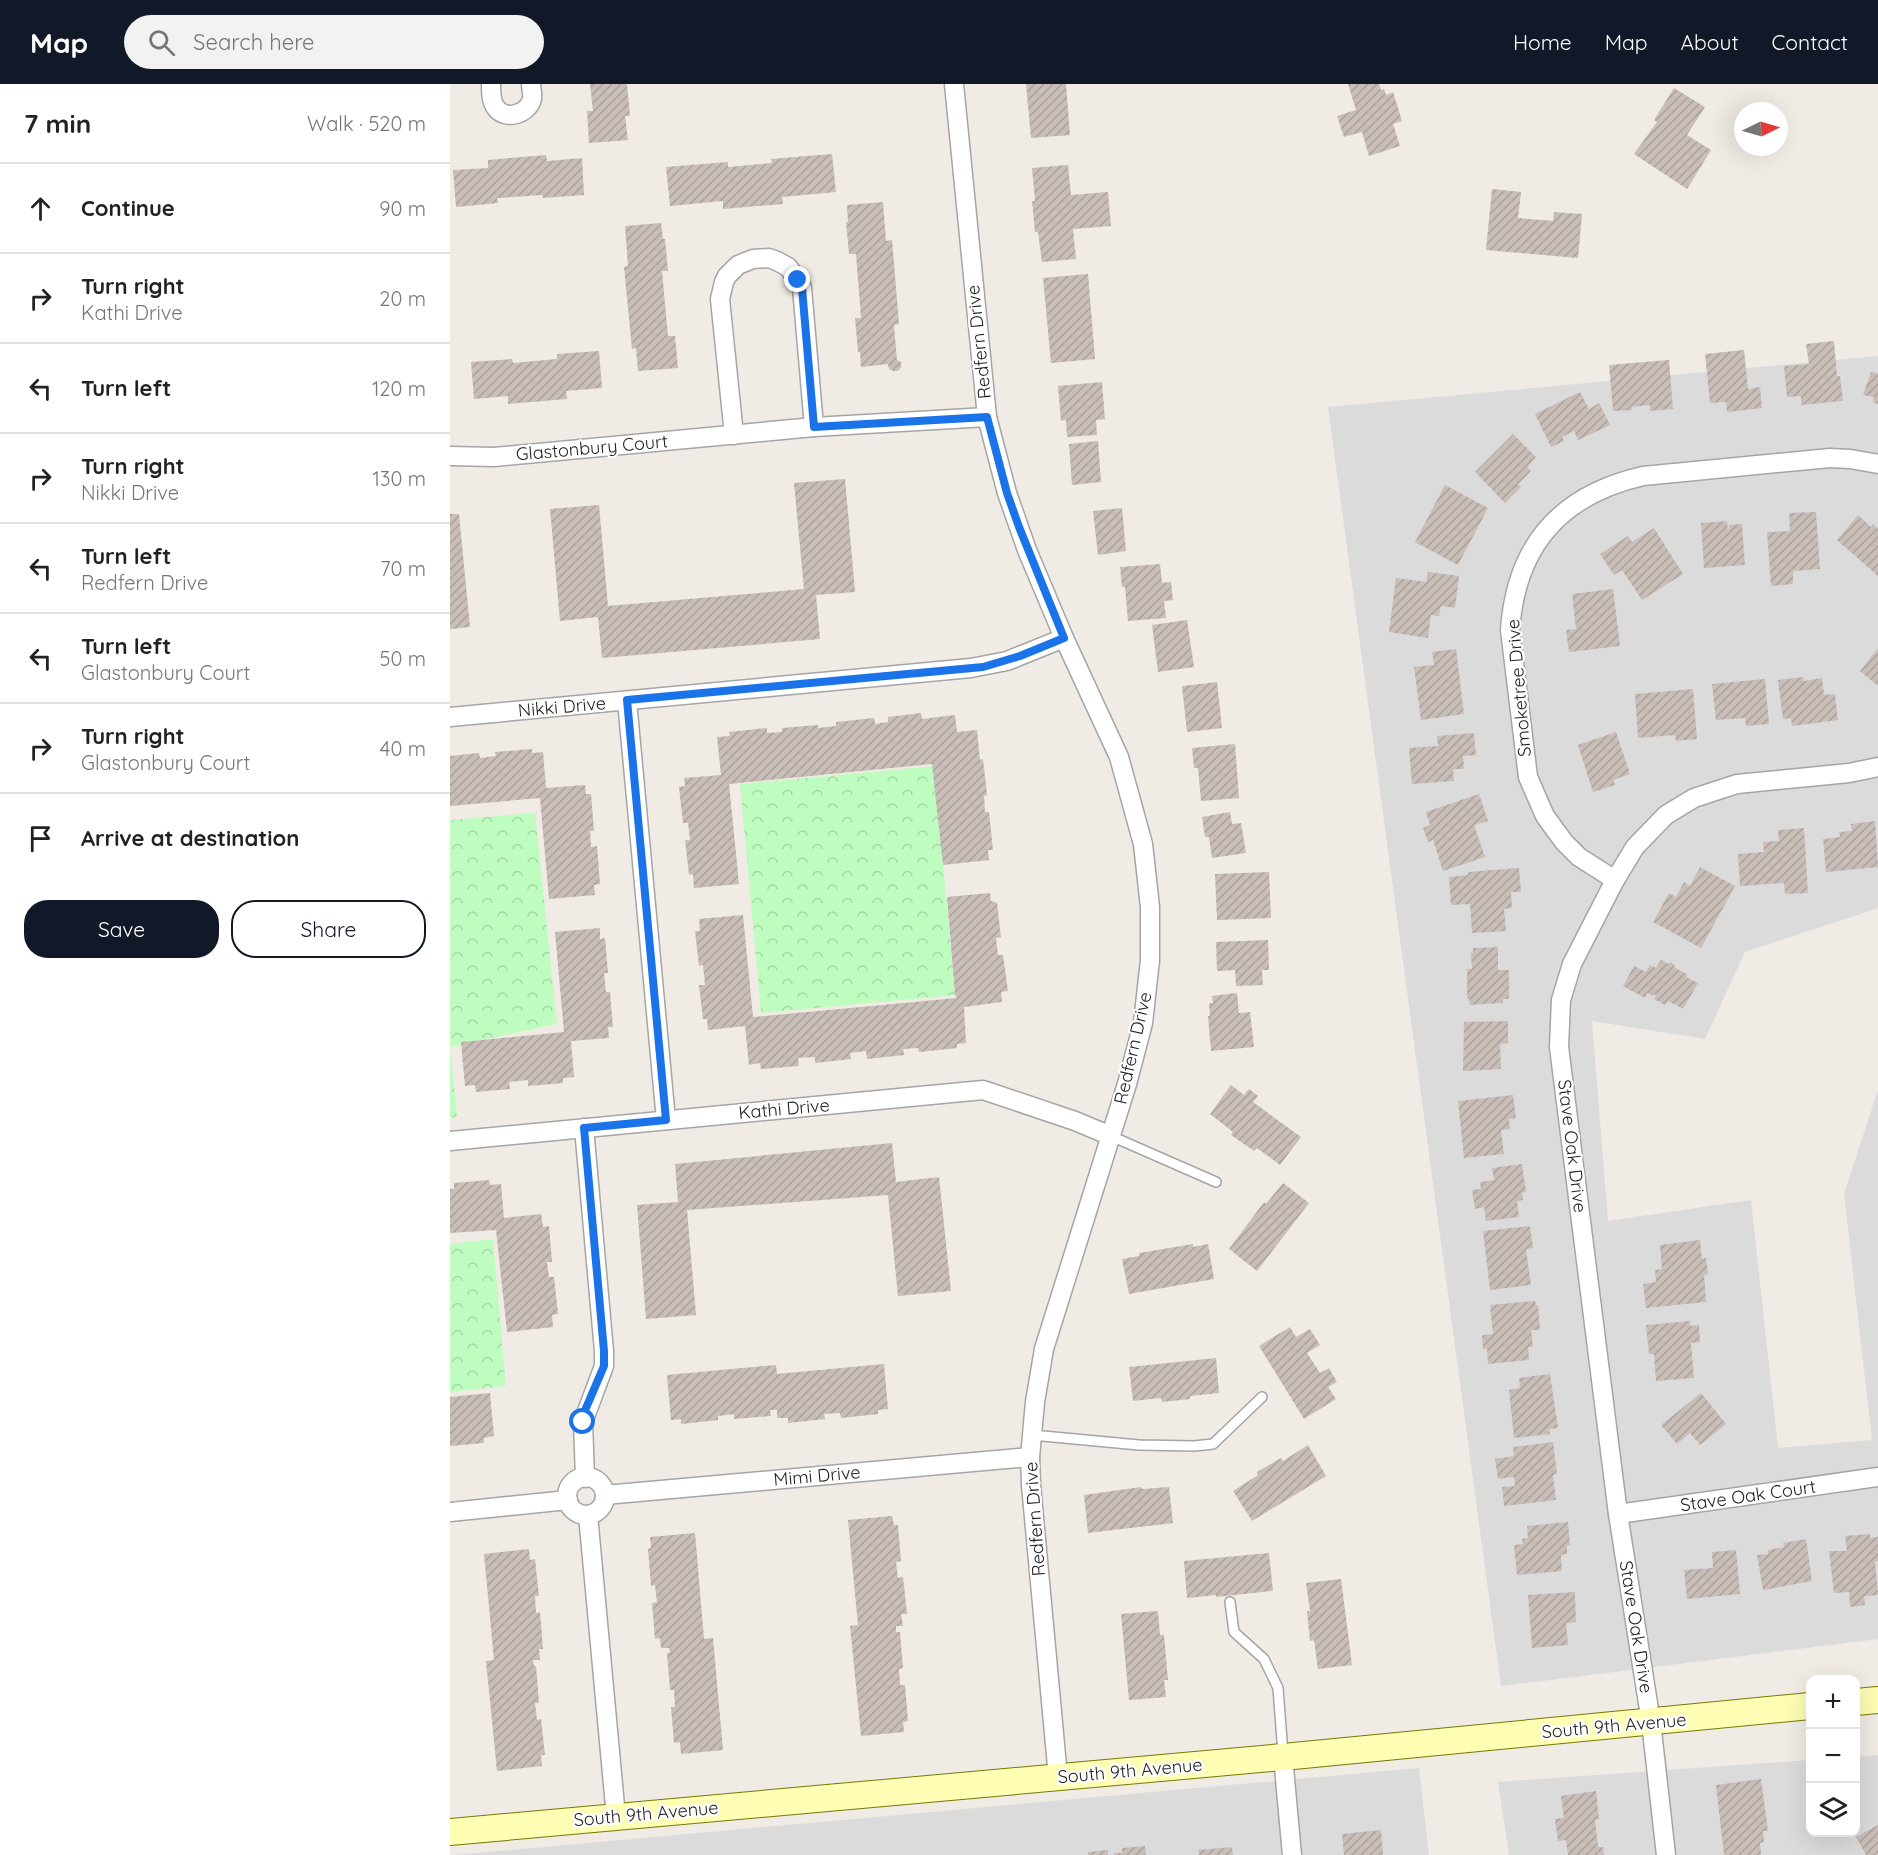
<!DOCTYPE html>
<html lang="en">
<head>
<meta charset="utf-8">
<style>
  :root { --surface:#fff; --page:#f2f2f2; --text:#222; --muted:#767676; --line:#e0e0e0; --accent:#111827 }
  body { margin:0; font-family:Quicksand,sans-serif; background:var(--page); color:var(--text) }
  .controls { position:absolute; right:18px; bottom:18px; display:grid; overflow:hidden; border-radius:12px; box-shadow:0 6px 24px #0002 }
  .controls button { width:54px; height:54px; display:grid; place-items:center; padding:0; border:0; border-bottom:2px solid var(--line); background:var(--surface); color:var(--text); font:30px sans-serif }
  .compass { position:absolute; left:1284px; top:18px; width:54px; height:54px; border-radius:50%; background:var(--surface); box-shadow:0 6px 24px #0002; rotate:85deg }
  .stop { position:absolute; width:18px; height:18px; margin:-14px; border:4px solid #1a73e8; border-radius:50%; background:#fff }
  .stop.end { background:#1a73e8; border-color:#fff; box-shadow:0 2px 6px #0008 }
  .list { margin:0; padding:0; list-style:none }
  h2 { display:flex; justify-content:space-between; align-items:center; height:78px; margin:0; padding:0 24px; font-size:26px }
  h2 small { font-size:20px; font-weight:400; color:var(--muted) }
  .list li { display:grid; grid-template-columns:39px 1fr auto; gap:18px; align-items:center; box-sizing:border-box; height:90px; padding:0 24px; border-top:2px solid var(--line) }
  .list b { display:block; font-size:22px; white-space:nowrap }
  .list p { margin:0; font-size:20px; white-space:nowrap; color:var(--muted) }
  .list em { font-size:20px; font-style:normal; color:var(--muted) }
  .actions { display:flex; gap:12px; padding:18px 24px }
  .actions a { flex:1; padding:14px 0; border:2px solid var(--accent); border-radius:24px; text-align:center; font-size:21px; color:var(--accent) }
  .actions .main { background:var(--accent); color:#fff }
  .icon { flex:none; width:33px; height:33px; fill:none; stroke:currentColor; stroke-width:2; stroke-linecap:round; stroke-linejoin:round }
  .map { position:relative; flex:none; width:1428px; height:1771px; overflow:hidden }
  header { display:flex; align-items:center; gap:36px; box-sizing:border-box; height:84px; padding:0 30px; background:var(--accent); color:#fff }
  header strong { font-size:28px }
  nav { display:flex; gap:33px; margin-inline-start:auto; font-size:21px }
  .search { width:420px; height:54px; background:var(--page); display:flex; align-items:center; gap:15px; box-sizing:border-box; padding:0 21px; border-radius:33px; color:var(--muted); font-size:22px }
  main { display:flex }
  aside { flex:1; background:var(--surface) }
  .map>svg:first-child { display:block }
</style>
</head>
<body>
<header>
<strong>Map</strong>
<div class="search"><svg class="icon" aria-label="search" viewBox="0 0 24 24"><circle cx="10" cy="10" r="6"/><path d="M15 15l6 6"/></svg>Search here</div>
<nav><a>Home</a><a>Map</a><a>About</a><a>Contact</a></nav>
</header>
<main>
<aside>
<h2>7 min<small>Walk · 520 m</small></h2>
<ul class="list">
<li><svg class="icon" aria-label="ahead" viewBox="0 0 24 24"><path d="M12 20V5M6 11l6-6 6 6"/></svg><div><b>Continue</b></div><em>90 m</em></li>
<li><svg class="icon" aria-label="right" viewBox="0 0 24 24"><path d="M7 20v-9h11M14 6l5 5-5 5"/></svg><div><b>Turn right</b><p>Kathi Drive</p></div><em>20 m</em></li>
<li><svg class="icon" aria-label="left" viewBox="0 0 24 24"><path d="M17 20v-9H6M10 6l-5 5 5 5"/></svg><div><b>Turn left</b></div><em>120 m</em></li>
<li><svg class="icon" aria-label="right" viewBox="0 0 24 24"><path d="M7 20v-9h11M14 6l5 5-5 5"/></svg><div><b>Turn right</b><p>Nikki Drive</p></div><em>130 m</em></li>
<li><svg class="icon" aria-label="left" viewBox="0 0 24 24"><path d="M17 20v-9H6M10 6l-5 5 5 5"/></svg><div><b>Turn left</b><p>Redfern Drive</p></div><em>70 m</em></li>
<li><svg class="icon" aria-label="left" viewBox="0 0 24 24"><path d="M17 20v-9H6M10 6l-5 5 5 5"/></svg><div><b>Turn left</b><p>Glastonbury Court</p></div><em>50 m</em></li>
<li><svg class="icon" aria-label="right" viewBox="0 0 24 24"><path d="M7 20v-9h11M14 6l5 5-5 5"/></svg><div><b>Turn right</b><p>Glastonbury Court</p></div><em>40 m</em></li>
<li><svg class="icon" aria-label="arrive" viewBox="0 0 24 24"><path d="M6 21V4h12l-3 4 3 4H6"/></svg><div><b>Arrive at destination</b></div></li>
</ul>
<div class="actions"><a class="main">Save</a><a>Share</a></div>
</aside>
<div class="map">
<svg width="1428" height="1771" viewBox="0 0 1428 1771">
  <defs>
    <pattern id="park-crowns" width="20" height="18" patternUnits="userSpaceOnUse" patternTransform="scale(1.5)"><rect width="20" height="18" fill="#befdbf"/><path d="M2 6a3 3 0 1 1 6 0M12 15a3 3 0 1 1 6 0" fill="none" stroke="#a3d8a4"/></pattern>
    <pattern id="building-hatch" width="6" height="6" patternUnits="userSpaceOnUse" patternTransform="scale(1.5)"><rect width="6" height="6" fill="#c8bdb7"/><path d="M-1 1l2-2M0 6l6-6M5 7l2-2" fill="none" stroke="#aba29d"/></pattern>
  </defs>
  <rect width="100%" height="100%" fill="#f0ebe4"/>
  <g fill="#dcdbdb">
    <path d="M1428,272v552l-133,44 -40,87 -113,-18 16,200 143,-21 27,248 94,-8 -28,-246 34,-104v549l-377,47 -173,-1279z"/>
    <path d="M1428,1671v100h-369l-11,-73 312,-22v72h46v-75z"/>
    <path d="M969,1684l10,87h-975z"/>
  </g>
  <g fill="url(#park-crowns)">
    <path d="M484,682l21,229 -194,18 -21,-229z"/>
    <path d="M85,729l22,211 -107,23 7,70 -7,1v-298z"/>
    <path d="M43,1155l13,147 -56,6v-148z"/>
  </g>
  <g fill="url(#building-hatch)">
    <path d="M140,0h37l3,32h-5l3,24 -39,3 -2,-32h6z"/>
    <path d="M576,0h40l4,51 -39,3z"/>
    <path d="M898,0h31l2,6 3,-1 2,6 7,-3 9,29 -9,3 7,22 -31,10 -7,-24 -18,5 -7,-21 19,-6z"/>
    <path d="M1224,4l31,19 -18,28 24,15 -24,39 -53,-35 23,-32 -3,-2z"/>
    <path d="M382,70l4,38 -54,5 1,7 -60,5v-8l-53,5 -4,-39 62,-5v5l44,-4 -1,-4z"/>
    <path d="M96,71l1,6 35,-3 2,37 -41,3 -1,-3 -45,3 1,5 -42,4 -3,-37 35,-2v-8z"/>
    <path d="M618,81l3,30 37,-3 3,34 -38,3 3,30 -34,3 -4,-30h-3l-3,-31h3l-3,-33z"/>
    <path d="M1042,105l29,3 -3,26 35,3 1,-9 28,2 -4,44 -92,-8z"/>
    <path d="M433,118l3,39 6,-1 7,84 -5,1 3,35 4,2v5l-3,4h-5l-4,-2 -1,-5 -27,3 -1,-15h-2l-3,-34h6l-5,-64h-7l-3,-32h2l-1,-17z"/>
    <path d="M211,139l2,16h2l3,32h-6l6,65h7l3,32 -40,3 -2,-23 -4,1 -8,-82 4,-1 -3,-40z"/>
    <path d="M638,190l7,85 -44,4 -8,-85z"/>
    <path d="M1384,257l3,35h3l3,25 -42,4v-9l-14,1 -3,-31 25,-2 -3,-20z"/>
    <path d="M1294,266l4,39 12,-2 2,21 -35,4 -1,-10 -16,1 -5,-49z"/>
    <path d="M149,267l3,37 -36,3 1,8 -59,5v-8l-34,3 -3,-37 41,-3 1,4 44,-4v-5z"/>
    <path d="M1219,276l4,49 -23,2v-6l-19,2 1,3 -19,1 -4,-46z"/>
    <path d="M1421,288l7,2v30l-5,-1 1,-6 -11,-2z"/>
    <path d="M652,298l3,37 -9,1 1,15 -30,2 -1,-17 -5,1 -3,-35z"/>
    <path d="M1130,308l9,17 10,-6 11,22 -32,15 -4,-9 -12,6 2,4 -13,6 -16,-33z"/>
    <path d="M1063,350l23,23 -9,10 4,4 -13,13 3,3 -16,16 -30,-31z"/>
    <path d="M648,357l3,41 -29,3 -3,-41z"/>
    <path d="M395,395l10,113 -39,3 4,44 -218,19 -4,-41 -38,4 -10,-112 49,-4 9,101 196,-17 -10,-106z"/>
    <path d="M995,401l43,23 -30,57 -43,-23z"/>
    <path d="M672,424l4,43 -28,4 -5,-44z"/>
    <path d="M1366,428l4,57 -27,2v13l-22,2 -4,-54 23,-1 -1,-18z"/>
    <path d="M0,430h9l11,113 -20,2z"/>
    <path d="M1408,431l13,12 2,-3 5,5v47l-41,-36z"/>
    <path d="M1277,437l1,8h1v-4l13,-1 3,41 -41,3 -3,-45z"/>
    <path d="M1204,444l29,46 -41,26 -20,-30 -8,5 -14,-21 28,-18 4,6z"/>
    <path d="M710,480l2,19 9,-1 2,18 -9,1 2,17 -38,3 -3,-34h-3l-2,-20z"/>
    <path d="M978,488l31,4 -4,32 -14,-2 -2,10 -8,-1 -3,23 -39,-6 7,-54 30,4z"/>
    <path d="M1163,505l7,57 -51,6 -3,-22 10,-1 -4,-35z"/>
    <path d="M737,536l7,47 -36,5 -6,-47z"/>
    <path d="M1428,564v38l-18,-15z"/>
    <path d="M1006,565l8,65 -43,6 -7,-53 20,-2 -2,-13z"/>
    <path d="M1353,593l1,4 18,-3 2,17 11,-1 3,26 -46,6 -1,-8 -8,1 -5,-39z"/>
    <path d="M1315,595l4,45 -23,2 -1,-8 -29,2 -4,-36z"/>
    <path d="M767,598l5,46 -35,4 -5,-46z"/>
    <path d="M1243,605l4,50 -21,2 -1,-6 -37,3 -3,-44z"/>
    <path d="M471,629l1,6 33,-4 2,17 20,-2 3,30 3,-1 4,36 -3,1 1,16h4l4,38h-5l1,10 -46,5 -11,-101 -203,20 10,100 -45,4 -1,-14 -4,1 -4,-35h5l-2,-17h-5l-4,-36 6,-1 -1,-8 37,-3 -4,-38 13,-1 -1,-4 38,-4v5l15,-1v-4l36,-3v3l18,-2v-4l38,-4 1,6 13,-2v-5z"/>
    <path d="M1166,648l14,42 -17,6 2,5 -22,7 -15,-47z"/>
    <path d="M1024,649l2,22 -13,1 1,13h-11l1,12 -42,3 -3,-36 29,-2 -1,-10z"/>
    <path d="M785,660l4,54 -38,3 -3,-33h-4l-2,-20z"/>
    <path d="M82,665v4l11,-1 3,36 39,-3 1,9h5l3,37h-4l1,16 6,-1 3,38 -6,1 1,10 -46,4 -9,-101 -90,8v-50l29,-3 1,5 16,-2 -1,-4z"/>
    <path d="M1029,710l9,27 -14,4 11,32 -42,14 -10,-31 -5,2 -5,-14 7,-3 -4,-13z"/>
    <path d="M780,728l2,12 9,-1 5,30 -34,5 -3,-21h-4l-3,-20z"/>
    <path d="M1425,737l3,46 -52,5 -3,-33 17,-2 -1,-5 13,-1 -1,-7z"/>
    <path d="M1354,744l4,65 -23,1 -1,-11 -44,3 -2,-32 26,-2 -1,-10 16,-1 -1,-11z"/>
    <path d="M1250,783l35,19 -34,62 -48,-26 16,-29 7,4 8,-15 6,4z"/>
    <path d="M1069,784l2,24h-10l1,16 -8,1 2,22 -34,2 -2,-29 -19,1 -2,-28 19,-2v-3z"/>
    <path d="M819,788l2,46 -54,2 -2,-46z"/>
    <path d="M540,809l1,8 6,2 4,34 -5,1 2,17h5l5,36 -7,1 1,10 -38,5 2,36 -9,1v4l-38,4 -1,-4 -15,1 1,6 -37,4 -1,-8 -16,2 1,6 -36,4v-6l-17,1 1,8 -38,3 -1,-6 -11,2 -4,-39 -37,4 -1,-11h-4l-4,-34h6l-2,-20 -4,1 -4,-35h5l-1,-12 44,-4 10,102 204,-19 -2,-3 -8,-98z"/>
    <path d="M150,844v11l5,-1 3,35h-4l2,19h4l3,35h-5l1,11 -38,3 3,36 -11,1v5l-35,3v-6l-19,2 1,7 -34,3 -1,-7 -10,1 -4,-44 103,-10 -9,-100z"/>
    <path d="M818,856l1,30h-7l1,15 -27,1 -1,-16 -18,1 -1,-29z"/>
    <path d="M1048,863v23h11v29h-6v4l-33,2 -1,-6h-2v-30h5l-1,-16h2v-5z"/>
    <path d="M1211,876l8,4 1,-2 5,3 -1,2 14,8 -2,2 12,6 -15,26 -15,-8 -3,4 -11,-6 2,-4 -2,-1 -1,2 -6,-3 -2,5 -22,-12 11,-20 12,6 4,-7 6,3z"/>
    <path d="M787,909l2,20 11,-1 4,35 -43,4 -3,-35h2l-1,-13h4l-1,-7z"/>
    <path d="M1058,937v22l-8,1 1,25 -38,2 1,-49z"/>
    <path d="M781,1001l13,10 5,-6 9,7 -5,6 48,35 -21,28 -23,-17 -3,3 -23,-16 2,-3 -23,-18z"/>
    <path d="M1063,1011l3,23 -7,1 1,10 -9,1 3,24 -40,4 -6,-57z"/>
    <path d="M442,1059l4,39 43,-5 12,114 -53,5 -10,-101 -201,15 9,105 -50,4 -9,-114 41,-3 -3,-38z"/>
    <path d="M1072,1080l4,28 -4,1 1,7 -6,1 2,16 -33,4 -2,-14 -9,2 -3,-19 9,-1 -1,-7 14,-2 -2,-12z"/>
    <path d="M39,1096l1,5 11,-1 3,34 37,-4 2,13 6,-1 3,36h-5l2,15h5l4,37 -6,1 1,12 -46,5 -11,-102 -46,3v-44h4v-6z"/>
    <path d="M833,1099l26,20 -52,68 -28,-22 35,-47 2,2z"/>
    <path d="M1080,1142l3,22 -7,1 5,36 -41,5 -7,-59z"/>
    <path d="M1250,1156l2,19 4,-1 2,16 -4,1 2,27 -60,6 -3,-24 13,-2 -1,-12 7,-1 -2,-24z"/>
    <path d="M743,1160v3l15,-3 6,35 -85,15 -7,-35 17,-3v-3z"/>
    <path d="M1085,1217l1,5 2,-1 2,25h-9l2,17h-5l1,13 -41,4 -1,-15h-4l-1,-14 11,-1 -3,-29z"/>
    <path d="M1240,1237v5l9,-1 1,17 -9,1 3,35 -38,3 -2,-27h-5l-3,-29z"/>
    <path d="M840,1243l6,10 14,-8 10,16 -13,8 13,20 9,-5 8,14 -9,5 8,12 -32,20 -45,-73z"/>
    <path d="M766,1274l3,35 -29,3v3l-28,3 -1,-4 -28,3 -4,-34z"/>
    <path d="M434,1280l4,45 -10,1v4l-37,4 -1,-5 -16,1 1,5 -37,4v-5h-11v-8h-7l1,6 -37,3v-5l-16,2v4l-37,4v-5l-10,1 -4,-45 109,-10 1,9z"/>
    <path d="M1100,1290l8,54 -9,1 1,5 -36,4 -5,-48 11,-2 -1,-10z"/>
    <path d="M40,1309l4,43 -10,2v5l-34,3v-49z"/>
    <path d="M1251,1309l25,31 -26,21 -10,-12 -13,11 -16,-19z"/>
    <path d="M1103,1358l4,32 -4,1 3,25 -52,6 -2,-19 13,-1 -1,-9 -16,2 -3,-20 19,-3 -1,-9z"/>
    <path d="M858,1361l18,31 -74,45 -19,-30 25,-16 -1,-3 24,-14 2,3z"/>
    <path d="M691,1403l1,2 27,-2 4,36 -85,10 -4,-38z"/>
    <path d="M442,1432l2,9h4l3,36 -5,1 2,16 5,-1 4,37h-6l2,12h-7v6h4l3,36 -4,1 1,16h5l3,36 -5,1 1,10 -43,4 -11,-110 8,-1 -10,-105z"/>
    <path d="M1118,1438l2,23h-3v9l-6,1 1,16 -45,4 -3,-30 9,-1 -1,-5 6,-1 -1,-12z"/>
    <path d="M245,1449l9,106 9,-1 10,112 -42,4 -1,-12 -6,1 -3,-36h4l-1,-17h-4l-3,-37h3l-1,-5h-8l-1,-10 -5,1 -3,-36 5,-1 -2,-17 -4,1 -3,-37 3,-1 -1,-11z"/>
    <path d="M1420,1450v4l8,-1v24h-3l3,34 -14,1 1,9 -15,2 -1,-15 -15,1 -5,-42h18l-2,-15z"/>
    <path d="M1356,1455l6,42 -49,9 -6,-35 11,-1v-4l16,-3 -1,-4z"/>
    <path d="M79,1465l1,11 5,-1 4,37h-4l1,17 4,-1 3,37h-4l1,11h-7l1,6h2l3,37h-4l2,17 4,-1 4,36h-4l1,11 -45,5 -11,-110 8,-1 -10,-106z"/>
    <path d="M1286,1466l4,44 -53,5 -3,-29 29,-2 -1,-16z"/>
    <path d="M819,1469l4,38 -57,6v-2l-29,3 -3,-37z"/>
    <path d="M891,1495l11,86 -34,4 -4,-29 -4,1 -3,-30h3l-4,-28z"/>
    <path d="M1125,1508l1,30 -10,1 2,22 -36,3 -4,-53z"/>
    <path d="M708,1527l2,24h4l4,45h-4l2,17 -37,3 -8,-86z"/>
    <path d="M1311,1695l7,52h-5l1,11 -4,1 1,12h-37l-8,-70z"/>
    <path d="M1146,1707l3,28 -4,1 3,27h5l1,8h-36l-2,-15 -8,1 -3,-22 9,-1 -3,-22z"/>
    <path d="M1428,1741v30h-12l-10,-18z"/>
    <path d="M931,1746l2,25h-39l-2,-21z"/>
    <path d="M695,1762l1,9h-32v-2h8v-5z"/>
    <path d="M782,1763l1,8h-34l-1,-5z"/>
    <path d="M658,1766v5h-20v-3z"/>
  </g>
  <g fill="none" stroke-linecap="round" stroke-linejoin="round">
    <defs>
      <g id="lane">
        <path d="M661,1052l105,46"/>
        <path d="M582,1351l107,10 55,1 19,-2 49,-47"/>
        <path d="M780,1518l4,30 30,27 14,29 5,66"/>
      </g>
      <g id="street">
        <path d="M41,0c0,8 0,18 5,24 10,13 32,6 36,-9 1,-4 -1,-11 -1,-15"/>
        <path d="M504,0l33,333 20,76 20,57 37,88 55,119 24,87 7,63v53l-7,63 -16,61 -83,265 -9,53 -5,55 1,28 27,292"/>
        <path d="M284,351l-14,-136 4,-17 3,-6 11,-11 15,-6 16,-1 8,3 11,6 10,13 4,8 12,139"/>
        <path d="M0,372l44,1 320,-30 173,-10"/>
        <path d="M177,617l39,419"/>
        <path d="M0,633l521,-49 36,-7 57,-23"/>
        <path d="M1165,796l-36,-23 -15,-15 -19,-26 -17,-39 -18,-147c6,-84 50,-135 133,-154l187,-18 20,1 28,5"/>
        <path d="M134,1044l20,223v15l-21,56 2,56"/>
        <path d="M0,1057l533,-51 92,31 36,15"/>
        <circle cx="136" cy="1412" r="19"/>
        <path d="M155,1411l425,-38"/>
        <path d="M0,1428l118,-12"/>
        <path d="M1168,1430l260,-37"/>
        <path d="M138,1431l28,302"/>
        <path d="M833,1673l9,98"/>
        <path d="M1216,1771l-15,-133 -33,-208 -59,-467 2,-47 11,-36 43,-84 20,-33 31,-32 28,-17 43,-14 112,-11 29,-6"/>
      </g>
      <g id="secondary">
        <path d="M1406,1618l22,-2"/>
        <path d="M0,1748l833,-75 527,-51"/>
      </g>
    </defs>
    <use href="#lane" stroke="#a5a5a5" stroke-width="12"/>
    <use href="#street" stroke="#a5a5a5" stroke-width="21"/>
    <use href="#secondary" stroke="#757b00" stroke-width="28"/>
    <use href="#lane" stroke="#fff" stroke-width="9"/>
    <use href="#street" stroke="#fff" stroke-width="18"/>
    <use href="#secondary" stroke="#fefdb4" stroke-width="26"/>
  </g>
  <g fill="none" stroke-linecap="round" stroke-linejoin="round">
    <path stroke="#1a73e8" stroke-width="8" d="M133,1338l3,-14 18,-42v-15l-20,-223 82,-8 -39,-420 356,-33 37,-11 44,-18 -45,-111 -12,-34 -20,-76 -173,10 -12,-139 -4,-8"/>
  </g>
  <g text-anchor="middle" stroke-width="4.5" stroke-linejoin="round" paint-order="stroke">
    <g font-size="18" fill="#1e1e1e" stroke="#fff">
      <text transform="translate(529 258) rotate(-96)" y="6">Redfern Drive</text>
      <text transform="translate(142 364) rotate(-5)" y="6">Glastonbury Court</text>
      <text transform="translate(1069 604) rotate(-95)" y="6">Smoketree Drive</text>
      <text transform="translate(112 623) rotate(-5)" y="6">Nikki Drive</text>
      <text transform="translate(683 964) rotate(-77)" y="6">Redfern Drive</text>
      <text transform="translate(334 1025) rotate(-5)" y="6">Kathi Drive</text>
      <text transform="translate(1122 1062) rotate(83)" y="6">Stave Oak Drive</text>
      <text transform="translate(367 1392) rotate(-5)" y="6">Mimi Drive</text>
      <text transform="translate(1298 1412) rotate(-8)" y="6">Stave Oak Court</text>
      <text transform="translate(585 1435) rotate(-94)" y="6">Redfern Drive</text>
      <text transform="translate(1186 1543) rotate(81)" y="6">Stave Oak Drive</text>
      <text transform="translate(1164 1642) rotate(-5)" y="6">South 9th Avenue</text>
      <text transform="translate(680 1687) rotate(-5)" y="6">South 9th Avenue</text>
      <text transform="translate(196 1730) rotate(-5)" y="6">South 9th Avenue</text>
    </g>
  </g>
</svg>
<div class="controls">
<button>+</button>
<button>−</button>
<button><svg class="icon" aria-label="layers" viewBox="0 0 24 24"><path d="M12 4l9 5-9 5-9-5zM3 14l9 5 9-5"/></svg></button>
</div>
<svg class="compass" viewBox="-18 -18 36 36"><path d="M0-13l5 13h-10z" fill="#e53935"/><path d="M0 13l5-13h-10z" fill="#767676"/></svg>
<div class="stop" style="left:133px;top:1338px"></div>
<div class="stop end" style="left:348px;top:196px"></div>
</div>
</main>
</body>
</html>
